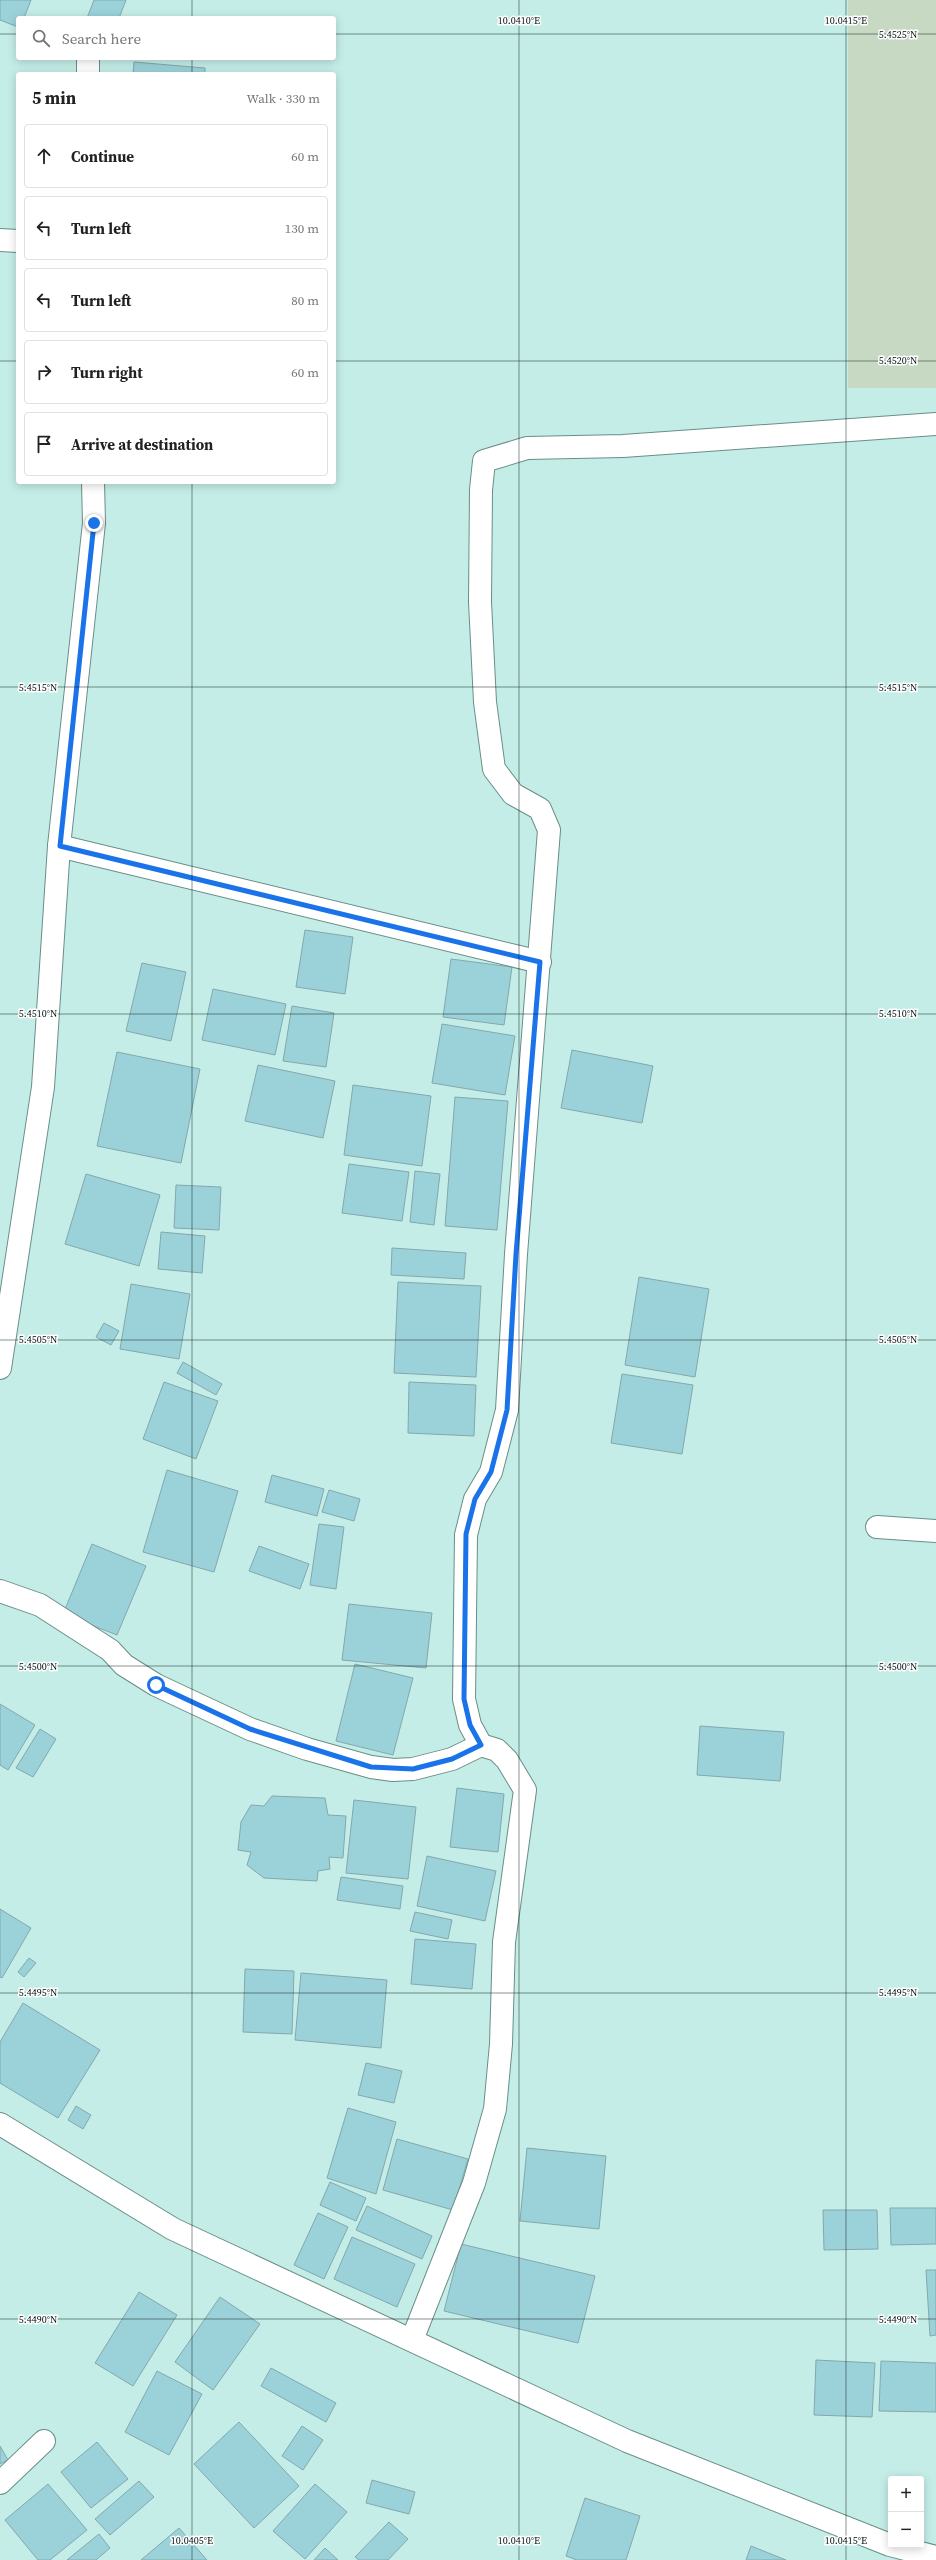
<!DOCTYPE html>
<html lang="en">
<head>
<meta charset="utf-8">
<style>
  :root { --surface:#fff; --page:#f2f2f2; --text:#222; --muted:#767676; --line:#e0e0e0 }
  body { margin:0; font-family:"Source Serif 4",serif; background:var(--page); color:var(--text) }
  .controls { position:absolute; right:12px; bottom:12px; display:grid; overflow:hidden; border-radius:4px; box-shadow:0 2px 10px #0003 }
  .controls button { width:36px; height:36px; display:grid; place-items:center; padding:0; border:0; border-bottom:1px solid var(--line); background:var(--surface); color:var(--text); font:20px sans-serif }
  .stop { position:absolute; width:12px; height:12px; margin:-9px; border:3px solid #1a73e8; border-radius:50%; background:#fff }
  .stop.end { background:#1a73e8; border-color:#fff; box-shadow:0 1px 4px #0008 }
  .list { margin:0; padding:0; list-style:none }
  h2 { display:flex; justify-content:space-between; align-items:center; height:52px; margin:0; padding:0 16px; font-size:17px }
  h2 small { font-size:13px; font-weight:400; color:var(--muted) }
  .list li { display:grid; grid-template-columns:26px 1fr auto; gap:12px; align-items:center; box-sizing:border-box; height:64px; margin:0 8px 8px; padding:0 8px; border:1px solid var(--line); border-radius:4px }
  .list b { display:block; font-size:15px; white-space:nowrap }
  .list em { font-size:13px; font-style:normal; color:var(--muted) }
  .icon { flex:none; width:22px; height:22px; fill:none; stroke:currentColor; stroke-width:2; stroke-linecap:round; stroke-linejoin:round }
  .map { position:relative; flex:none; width:936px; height:2560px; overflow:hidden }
  .search { position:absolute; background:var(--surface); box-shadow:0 2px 10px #0003; left:16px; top:16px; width:320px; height:44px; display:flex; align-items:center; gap:10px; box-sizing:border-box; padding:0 14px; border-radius:4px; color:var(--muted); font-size:15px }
  .panel { position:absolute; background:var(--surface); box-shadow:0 2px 10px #0003; left:16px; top:72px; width:320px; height:412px; border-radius:4px }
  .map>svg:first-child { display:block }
</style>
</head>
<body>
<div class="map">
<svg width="936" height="2560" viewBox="0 0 936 2560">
  <rect width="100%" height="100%" fill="#c5ede7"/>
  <rect fill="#c8d9c3" x="848" y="0" width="88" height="388"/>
  <g fill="#9bd2d9" stroke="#82a8ae">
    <path d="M0,0h31l-7,18h-6v9l-18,-7z"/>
    <path d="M94,0h32l-7,18h-32z"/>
    <path d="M134,62l71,6v6h-72z"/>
    <path d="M305,930l48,7 -8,57 -49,-7z"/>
    <path d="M451,959l61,8 -8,58 -61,-8z"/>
    <path d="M142,963l44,9 -15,69 -45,-10z"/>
    <path d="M213,989l73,15 -11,51 -73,-15z"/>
    <path d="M292,1006l42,7 -8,54 -43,-6z"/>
    <path d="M442,1024l73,12 -10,59 -73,-12z"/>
    <path d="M572,1050l81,16 -11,57 -81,-15z"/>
    <path d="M117,1052l83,17 -19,94 -84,-17z"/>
    <path d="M258,1065l77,16 -12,57 -78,-17z"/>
    <path d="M353,1085l78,11 -9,70 -78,-11z"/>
    <path d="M455,1097l53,4 -11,129 -52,-4z"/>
    <path d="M349,1164l60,8 -7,49 -60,-8z"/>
    <path d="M415,1171l25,3 -6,51 -24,-3z"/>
    <path d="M86,1174l74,21 -21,71 -74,-22z"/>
    <path d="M176,1185l45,2 -2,43 -45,-2z"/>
    <path d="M161,1232l44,4 -3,37 -44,-4z"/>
    <path d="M392,1248l74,5 -2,26 -73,-4z"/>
    <path d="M639,1277l70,12 -14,88 -70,-12z"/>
    <path d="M398,1282l83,4 -5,91 -82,-4z"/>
    <path d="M131,1284l59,10 -11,65 -59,-10z"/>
    <path d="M104,1323l15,8 -8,14 -15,-8z"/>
    <path d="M183,1362l39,22 -6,11 -39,-22z"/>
    <path d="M622,1374l71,11 -11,69 -71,-11z"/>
    <path d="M164,1382l54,19 -22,58 -53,-20z"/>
    <path d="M409,1382l67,3 -2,51 -66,-3z"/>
    <path d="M167,1470l71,21 -24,81 -71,-20z"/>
    <path d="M272,1475l52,14 -7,27 -52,-14z"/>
    <path d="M329,1490l31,9 -6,22 -32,-9z"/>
    <path d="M319,1524l25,3 -8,62 -26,-4z"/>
    <path d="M92,1544l54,22 -29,69 -54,-21z"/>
    <path d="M259,1546l50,18 -9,25 -51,-18z"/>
    <path d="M349,1604l83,9 -6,55 -84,-8z"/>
    <path d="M355,1664l58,14 -20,77 -57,-14z"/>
    <path d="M0,1704l35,21 -27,45 -8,-5z"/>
    <path d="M700,1726l84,6 -4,49 -83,-6z"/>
    <path d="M40,1729l16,10 -23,38 -17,-9z"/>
    <path d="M457,1788l47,6 -6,58 -48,-5z"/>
    <path d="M272,1796l53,2 3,17 18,1 -3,42 -14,-1 1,12 -12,2 -1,10 -53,-3 -17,-13 4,-13 -13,-2 3,-28 10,-17 13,1z"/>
    <path d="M354,1800l62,7 -8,72 -62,-6z"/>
    <path d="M427,1856l69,15 -11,50 -68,-15z"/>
    <path d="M341,1877l62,9 -3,23 -63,-9z"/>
    <path d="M0,1909l31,19 -29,50 -2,-1z"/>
    <path d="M415,1912l37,8 -4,19 -38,-8z"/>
    <path d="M415,1939l61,5 -4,45 -61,-5z"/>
    <path d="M29,1958l7,5 -12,14 -6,-5z"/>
    <path d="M245,1969l49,2 -2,63 -49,-2z"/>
    <path d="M301,1973l86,7 -6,68 -86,-8z"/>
    <path d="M23,2003l77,47 -42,68 -58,-35v-41z"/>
    <path d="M366,2063l36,8 -8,32 -36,-8z"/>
    <path d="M76,2106l15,9 -8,14 -15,-9z"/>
    <path d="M348,2108l48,14 -20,72 -49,-16z"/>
    <path d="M397,2139l71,20 -15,51 -70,-20z"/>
    <path d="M527,2148l79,8 -7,73 -79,-8z"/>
    <path d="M330,2182l36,16 -10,23 -36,-16z"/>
    <path d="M367,2206l65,30 -10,23 -66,-29z"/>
    <path d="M890,2208h46v36l-45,1z"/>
    <path d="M823,2210h54l1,39 -54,1z"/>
    <path d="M318,2213l30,14 -24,52 -30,-14z"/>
    <path d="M352,2237l63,27 -18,43 -63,-28z"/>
    <path d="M461,2244l134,32 -17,67 -134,-32z"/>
    <path d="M926,2270h10v65l-6,1z"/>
    <path d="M139,2292l38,23 -44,71 -38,-23z"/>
    <path d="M220,2297l40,27 -47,66 -38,-28z"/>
    <path d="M816,2360l59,3 -3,54 -58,-2z"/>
    <path d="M881,2361l55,2v49l-57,-1z"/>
    <path d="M271,2368l65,35 -10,19 -65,-36z"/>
    <path d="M157,2371l45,23 -33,61 -44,-23z"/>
    <path d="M239,2422l60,64 -45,42 -60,-64z"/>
    <path d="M302,2426l21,14 -20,30 -21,-14z"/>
    <path d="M97,2442l31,37 -37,29 -30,-36z"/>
    <path d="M0,2446l8,14 -8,4z"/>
    <path d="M372,2480l43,12 -6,22 -43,-11z"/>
    <path d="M139,2481l15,16 -44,38 -15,-16z"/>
    <path d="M48,2484l39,46 -37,30h-12l-33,-40z"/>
    <path d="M315,2484l32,28 -42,47 -32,-28z"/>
    <path d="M585,2498l55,18 -14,44h-49l-11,-4z"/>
    <path d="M389,2522l19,17 -20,21h-29l-4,-3z"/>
    <path d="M179,2528l28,32h-66z"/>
    <path d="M99,2534l11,14 -14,12h-29z"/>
    <path d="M751,2546l35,14h-40z"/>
    <path d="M325,2548l13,12h-24z"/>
  </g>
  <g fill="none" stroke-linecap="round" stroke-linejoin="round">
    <defs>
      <g id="minor">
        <path d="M88,74v-16"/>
        <path d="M0,240l18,1"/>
        <path d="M59,846l481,116"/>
        <path d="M0,1368l43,-281 16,-241 35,-323 -1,-41"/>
        <path d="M877,1527l59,4"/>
        <path d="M0,1591l40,14 70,45 14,15 32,20 94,44 57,20 64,18 22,3 20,-1 39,-10 29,-14"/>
        <path d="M0,2124l173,105 454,212 263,104 46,12"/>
        <path d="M412,2340l62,-157 21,-74 6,-65 3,-102 21,-152 -18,-30 -10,-10 -16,-5 -11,-20 -6,-26 2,-164 9,-36 16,-27 16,-62 9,-156 33,-424 -9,-21 -27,-15 -19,-25 -9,-67 -5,-100 1,-112 3,-29 43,-13 96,-2 313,-22"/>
        <path d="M0,2483l44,-42"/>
      </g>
    </defs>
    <use href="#minor" stroke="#698e88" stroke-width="24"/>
    <use href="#minor" stroke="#fff" stroke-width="22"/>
  </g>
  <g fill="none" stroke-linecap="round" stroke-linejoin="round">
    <path stroke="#1a73e8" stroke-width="5" d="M94,523l-34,323 480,116 -24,292 -9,156 -16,62 -16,27 -9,35 -2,165 6,26 11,20 -29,14 -39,10 -42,-2 -121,-38 -94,-44"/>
  </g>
  <path fill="none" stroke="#03100e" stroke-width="1" stroke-opacity="0.45" d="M192,0v18M519,0v2560M846,0v2560M0,34h18M334,34h602M192,58v16M0,361h18M334,361h602M192,482v2078M0,687h936M0,1014h936M0,1340h936M0,1666h936M0,1993h936M0,2319h936"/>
  <g font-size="10" text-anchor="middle" fill="#03100e" stroke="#fff" stroke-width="3" stroke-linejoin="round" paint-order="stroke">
    <text x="519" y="24">10.0410°E</text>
    <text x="846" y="24">10.0415°E</text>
    <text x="898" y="38">5.4525°N</text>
    <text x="898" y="364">5.4520°N</text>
    <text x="38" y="691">5.4515°N</text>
    <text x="898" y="691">5.4515°N</text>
    <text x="38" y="1017">5.4510°N</text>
    <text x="898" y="1017">5.4510°N</text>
    <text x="38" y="1343">5.4505°N</text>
    <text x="898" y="1343">5.4505°N</text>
    <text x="38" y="1670">5.4500°N</text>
    <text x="898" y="1670">5.4500°N</text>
    <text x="38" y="1996">5.4495°N</text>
    <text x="898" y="1996">5.4495°N</text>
    <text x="38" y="2323">5.4490°N</text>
    <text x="898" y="2323">5.4490°N</text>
    <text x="192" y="2544">10.0405°E</text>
    <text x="519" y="2544">10.0410°E</text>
    <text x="846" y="2544">10.0415°E</text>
  </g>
</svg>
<div class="controls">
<button>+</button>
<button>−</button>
</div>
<div class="stop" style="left:156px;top:1685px"></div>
<div class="stop end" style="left:94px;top:523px"></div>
<div class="search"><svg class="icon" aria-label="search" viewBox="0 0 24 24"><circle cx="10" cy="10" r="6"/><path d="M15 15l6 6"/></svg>Search here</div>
<section class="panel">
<h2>5 min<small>Walk · 330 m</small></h2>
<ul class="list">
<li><svg class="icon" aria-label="ahead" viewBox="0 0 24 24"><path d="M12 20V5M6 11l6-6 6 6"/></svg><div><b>Continue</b></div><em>60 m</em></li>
<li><svg class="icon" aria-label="left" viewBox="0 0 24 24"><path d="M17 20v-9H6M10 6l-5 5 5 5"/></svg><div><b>Turn left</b></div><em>130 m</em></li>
<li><svg class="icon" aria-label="left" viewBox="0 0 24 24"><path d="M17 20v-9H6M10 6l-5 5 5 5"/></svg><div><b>Turn left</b></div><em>80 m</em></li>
<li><svg class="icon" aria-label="right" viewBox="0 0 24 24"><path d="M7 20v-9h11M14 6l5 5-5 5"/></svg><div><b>Turn right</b></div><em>60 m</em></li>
<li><svg class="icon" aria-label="arrive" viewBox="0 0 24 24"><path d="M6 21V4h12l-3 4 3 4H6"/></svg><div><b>Arrive at destination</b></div></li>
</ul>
</section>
</div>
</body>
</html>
